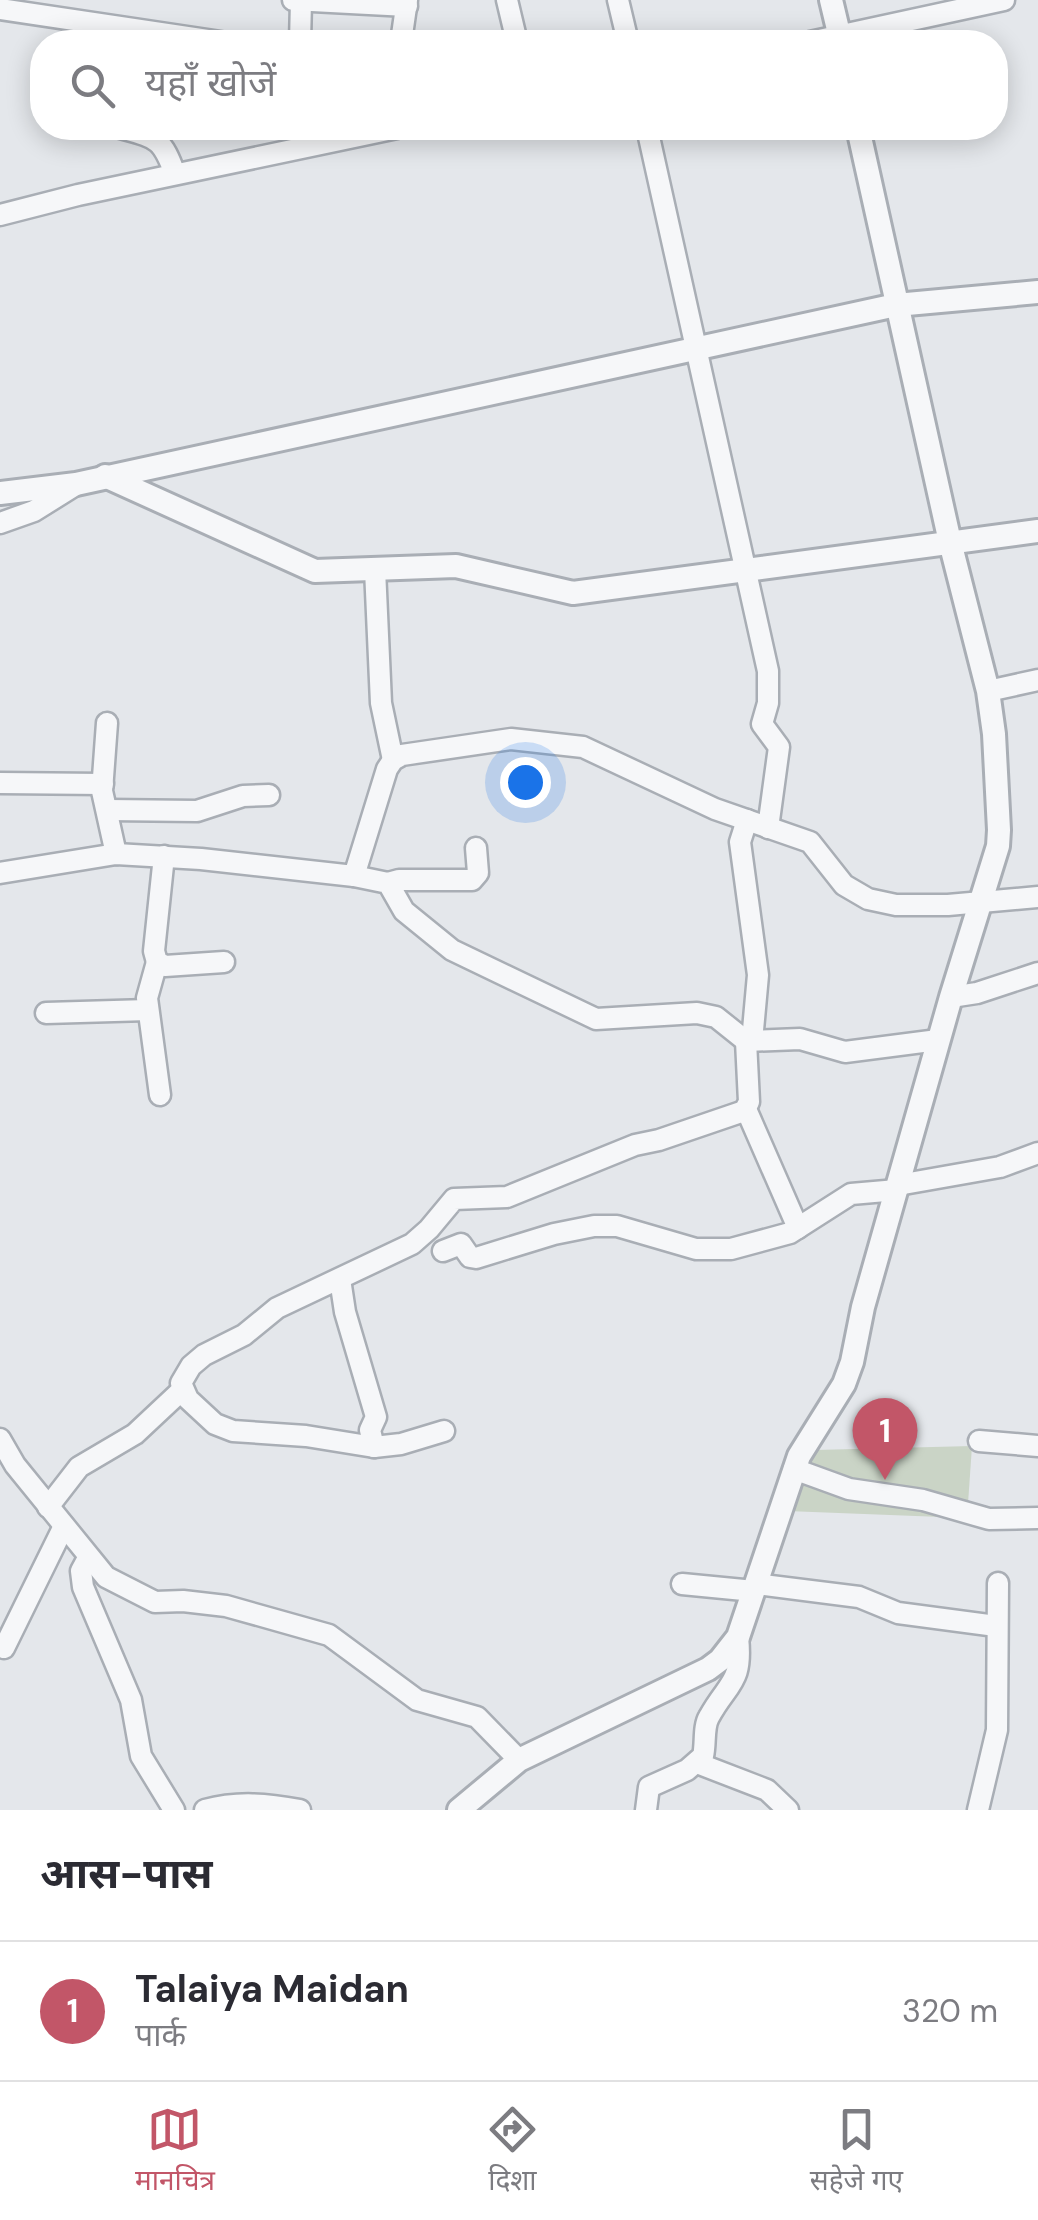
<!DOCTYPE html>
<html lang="hi">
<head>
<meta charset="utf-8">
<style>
  :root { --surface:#fff; --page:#f7f7f7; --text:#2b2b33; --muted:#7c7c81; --line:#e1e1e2; --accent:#c25668 }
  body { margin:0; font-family:"DM Sans","Noto Sans Devanagari",sans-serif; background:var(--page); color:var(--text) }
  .you { position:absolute; left:525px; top:782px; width:35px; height:35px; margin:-25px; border:8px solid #fff; border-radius:50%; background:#1a73e8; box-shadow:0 0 0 15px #1a73e833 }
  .badge { display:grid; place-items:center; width:65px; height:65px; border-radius:50%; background:var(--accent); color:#fff; font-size:32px; font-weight:700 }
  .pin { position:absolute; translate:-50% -82px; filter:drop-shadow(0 2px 5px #0008) }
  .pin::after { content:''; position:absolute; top:52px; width:35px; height:30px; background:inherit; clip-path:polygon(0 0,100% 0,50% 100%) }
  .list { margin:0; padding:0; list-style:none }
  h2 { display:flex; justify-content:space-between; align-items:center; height:130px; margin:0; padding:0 40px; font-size:42px }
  h2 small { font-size:32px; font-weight:400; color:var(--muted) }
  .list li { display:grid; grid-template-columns:65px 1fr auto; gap:30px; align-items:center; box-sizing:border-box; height:140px; padding:0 40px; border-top:2px solid var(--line) }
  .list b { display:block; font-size:38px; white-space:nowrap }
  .list p { margin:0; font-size:32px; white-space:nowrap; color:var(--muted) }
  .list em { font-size:32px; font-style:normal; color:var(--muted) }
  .icon { flex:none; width:55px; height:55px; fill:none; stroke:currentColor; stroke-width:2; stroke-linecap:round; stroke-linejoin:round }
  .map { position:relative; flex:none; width:1038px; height:1810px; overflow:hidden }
  .search { position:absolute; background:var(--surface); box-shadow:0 5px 25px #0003; left:30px; right:30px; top:30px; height:110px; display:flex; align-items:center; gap:25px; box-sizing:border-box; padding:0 35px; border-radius:40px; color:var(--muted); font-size:38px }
  .sheet { height:270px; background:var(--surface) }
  nav { display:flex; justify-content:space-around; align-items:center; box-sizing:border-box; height:140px; border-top:2px solid var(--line); background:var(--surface); font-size:28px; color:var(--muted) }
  nav a { display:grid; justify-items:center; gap:5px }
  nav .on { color:var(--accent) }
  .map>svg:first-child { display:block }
</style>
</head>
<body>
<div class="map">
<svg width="1038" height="1810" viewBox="0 0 1038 1810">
  <rect width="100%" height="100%" fill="#e4e7eb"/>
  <path fill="#cad4c6" d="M972,1446l-5,72 -180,-7 28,-61z"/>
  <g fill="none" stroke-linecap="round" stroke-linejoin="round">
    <defs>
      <g id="minor">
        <path d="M293,0l114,6"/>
        <path d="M507,0l10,42"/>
        <path d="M618,0l10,42"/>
        <path d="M0,9l221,33"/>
        <path d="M300,42l1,-41"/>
        <path d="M401,42l6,-42"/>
        <path d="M810,42l194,-42"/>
        <path d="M120,128c37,10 42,10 55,46"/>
        <path d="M647,128l121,543v32l-6,21 17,23 -11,81"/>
        <path d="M0,215l78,-20 319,-67"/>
        <path d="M0,523l34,-12 40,-25"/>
        <path d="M375,569l6,134 12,57"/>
        <path d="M988,691l50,-11"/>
        <path d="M107,723l-5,68 14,63"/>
        <path d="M0,783l103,1"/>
        <path d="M108,810l89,1 46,-15 26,-1"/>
        <path d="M747,820l-7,22 18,133 -6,66"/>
        <path d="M164,856l-10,95 3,11 8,4 59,-4"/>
        <path d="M0,873l116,-19 85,5 153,17 33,-107 6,-9 9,-5 109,-16 72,8 132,62 95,33 34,43 24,14 28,6h52l90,-8"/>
        <path d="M354,876l34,7 16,28 48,39 144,69 101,-6 19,4 30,24 54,-2 45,13 93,-12"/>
        <path d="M388,883l11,-3h73l6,-7 -2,-25"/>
        <path d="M157,962l-10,36 13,97"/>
        <path d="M951,997l26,-4 61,-20"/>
        <path d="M46,1013l102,-3"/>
        <path d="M746,1109l52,119"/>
        <path d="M898,1185l102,-18 38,-14"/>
        <path d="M443,1251l18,-7 9,13 6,1 78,-24 40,-8h23l79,23h35l59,-16 61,-39 46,-4"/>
        <path d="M340,1279l5,33 31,105 -6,13 4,17"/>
        <path d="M444,1431l-43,13 -27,3 -68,-11 -73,-5 -18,-7 -27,-25 -7,-16 10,-17 13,-11 40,-20 33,-27 135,-64 17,-15 25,-30 53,-2 128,-52 24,-5 85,-29 5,-9 -3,-61"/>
        <path d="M0,1439l15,26 91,112 49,25 28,-1 43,5 103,29 88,65 60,17 42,43"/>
        <path d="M979,1441l59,5"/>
        <path d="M794,1469l55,20 74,11 66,19 49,-1"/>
        <path d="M48,1507l31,-40 56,-33 47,-44"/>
        <path d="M88,1558l-7,13 2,16 48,113 10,56 33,54"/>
        <path d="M682,1584l72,7"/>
        <path d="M756,1584l103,13 39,16 98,13"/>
        <path d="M4,1648l60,-122"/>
        <path d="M697,1763l70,27 21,20"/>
        <path d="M205,1810c33,-9 62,-6 95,0"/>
        <path d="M646,1810l3,-23 38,-17 16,-14c3,-12 0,-29 6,-39 19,-35 34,-33 29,-80"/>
        <path d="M978,1810l19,-80 1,-147"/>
      </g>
      <g id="tertiary">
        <path d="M831,0l10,42"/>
        <path d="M105,476l210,95 141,-5 117,27 465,-62"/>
        <path d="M0,493l76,-9 820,-179 142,-13"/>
        <path d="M459,1810l60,-50 189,-91 12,-9 18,-23 61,-181 45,-72 8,-22 11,-55 88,-310 47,-151 1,-16 -5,-96 -6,-43 -38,-149 -92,-414"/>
      </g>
    </defs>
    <use href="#minor" stroke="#a9aeb5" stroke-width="25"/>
    <use href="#tertiary" stroke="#a9aeb5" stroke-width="28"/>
    <use href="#minor" stroke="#f6f7f9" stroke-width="20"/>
    <use href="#tertiary" stroke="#f6f7f9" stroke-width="22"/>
  </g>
</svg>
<div class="you"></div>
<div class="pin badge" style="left:885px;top:1480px">1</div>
<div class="search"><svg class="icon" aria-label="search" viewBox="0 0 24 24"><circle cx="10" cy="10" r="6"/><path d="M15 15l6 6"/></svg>यहाँ खोजें</div>
</div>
<section class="sheet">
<h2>आस-पास<small></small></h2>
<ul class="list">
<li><span class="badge">1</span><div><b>Talaiya Maidan</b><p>पार्क</p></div><em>320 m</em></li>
</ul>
</section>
<nav>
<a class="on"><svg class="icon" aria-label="map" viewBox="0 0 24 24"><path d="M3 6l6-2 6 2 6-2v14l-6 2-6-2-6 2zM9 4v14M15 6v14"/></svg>मानचित्र</a>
<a><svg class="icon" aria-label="directions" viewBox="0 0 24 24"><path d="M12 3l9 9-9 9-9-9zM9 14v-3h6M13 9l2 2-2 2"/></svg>दिशा</a>
<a><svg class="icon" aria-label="saved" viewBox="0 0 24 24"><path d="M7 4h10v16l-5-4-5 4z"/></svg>सहेजे गए</a>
</nav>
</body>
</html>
